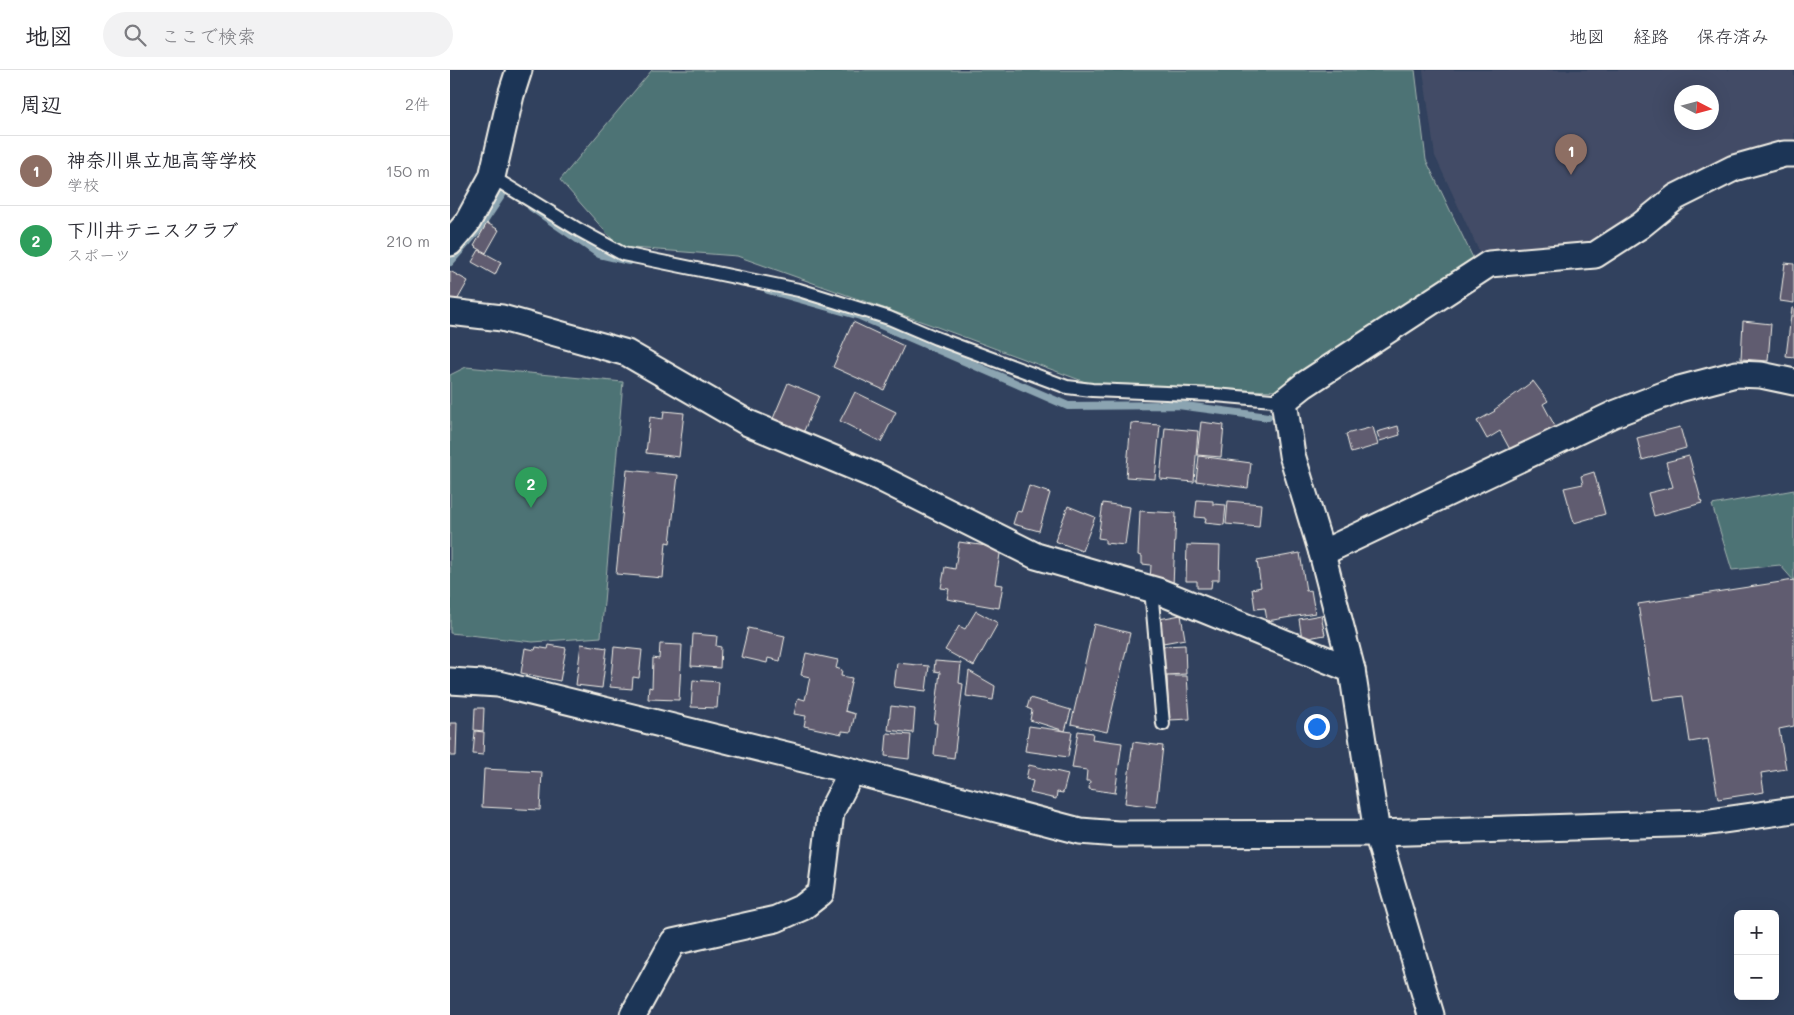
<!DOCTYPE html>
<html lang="ja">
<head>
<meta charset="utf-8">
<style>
	body { margin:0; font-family:Mali,"Klee One",sans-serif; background:#f2f2f3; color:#2b2b33 }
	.controls { position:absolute; right:15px; bottom:15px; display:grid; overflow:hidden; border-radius:8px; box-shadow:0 5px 20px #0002 }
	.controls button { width:45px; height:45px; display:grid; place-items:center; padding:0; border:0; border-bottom:1px solid #e1e1e2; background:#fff; color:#2b2b33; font:25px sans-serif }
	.compass { position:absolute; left:1224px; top:15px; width:45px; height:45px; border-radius:50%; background:#fff; box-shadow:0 5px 20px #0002; rotate:96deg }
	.you { position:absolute; left:866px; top:656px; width:18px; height:18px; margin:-12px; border:4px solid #fff; border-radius:50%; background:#1a73e8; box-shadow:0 0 0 8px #1a73e833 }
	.badge { display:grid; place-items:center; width:32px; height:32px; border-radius:50%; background:#8a764a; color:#fff; font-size:16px; font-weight:700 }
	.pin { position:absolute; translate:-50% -41px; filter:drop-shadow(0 1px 2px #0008) }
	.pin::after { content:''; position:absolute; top:26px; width:18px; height:15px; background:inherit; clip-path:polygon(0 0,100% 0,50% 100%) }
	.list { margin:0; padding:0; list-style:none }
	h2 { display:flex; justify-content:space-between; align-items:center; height:65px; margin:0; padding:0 20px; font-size:21px }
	h2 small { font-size:16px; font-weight:400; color:#7c7c81 }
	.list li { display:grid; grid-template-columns:32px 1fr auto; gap:15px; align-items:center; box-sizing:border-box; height:70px; padding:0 20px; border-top:1px solid #e1e1e2 }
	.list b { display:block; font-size:19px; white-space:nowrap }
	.list p { margin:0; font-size:16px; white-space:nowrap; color:#7c7c81 }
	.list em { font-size:16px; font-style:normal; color:#7c7c81 }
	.icon { flex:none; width:28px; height:28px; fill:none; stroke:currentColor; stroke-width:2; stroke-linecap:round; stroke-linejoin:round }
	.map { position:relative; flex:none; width:1344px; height:945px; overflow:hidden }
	header { display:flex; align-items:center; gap:30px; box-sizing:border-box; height:70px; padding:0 25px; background:#fff; border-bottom:1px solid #e1e1e2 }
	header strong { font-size:24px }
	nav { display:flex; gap:28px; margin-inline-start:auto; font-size:18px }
	.search { width:350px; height:45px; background:#f2f2f3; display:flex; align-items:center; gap:12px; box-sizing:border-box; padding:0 18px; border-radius:28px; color:#7c7c81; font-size:19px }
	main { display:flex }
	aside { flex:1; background:#fff }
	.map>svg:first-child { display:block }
	.built { fill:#434c66; fill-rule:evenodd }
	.green { fill:#4e7374; stroke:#a1b2ae }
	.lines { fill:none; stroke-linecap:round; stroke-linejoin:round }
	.stream { stroke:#8ba4b1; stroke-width:8 }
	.building { fill:#615c70; stroke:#f4f1e8 }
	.lane-casing { stroke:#f4f1e8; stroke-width:16 }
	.street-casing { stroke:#f4f1e8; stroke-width:29 }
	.lane { stroke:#1d3557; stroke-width:12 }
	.street { stroke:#1d3557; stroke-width:25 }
</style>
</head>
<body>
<header>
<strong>地図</strong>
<div class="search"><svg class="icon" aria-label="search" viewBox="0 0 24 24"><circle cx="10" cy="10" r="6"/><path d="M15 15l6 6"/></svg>ここで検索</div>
<nav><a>地図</a><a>経路</a><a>保存済み</a></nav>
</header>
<main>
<aside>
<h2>周辺<small>2件</small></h2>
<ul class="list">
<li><span class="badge" style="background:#8d6e63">1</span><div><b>神奈川県立旭高等学校</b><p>学校</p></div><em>150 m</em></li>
<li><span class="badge" style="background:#2e9e5b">2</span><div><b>下川井テニスクラブ</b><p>スポーツ</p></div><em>210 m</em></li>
</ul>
</aside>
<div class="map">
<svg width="1344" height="945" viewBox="0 0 1344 945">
	<rect width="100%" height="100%" fill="#31415e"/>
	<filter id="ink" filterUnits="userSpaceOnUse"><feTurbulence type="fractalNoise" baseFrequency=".02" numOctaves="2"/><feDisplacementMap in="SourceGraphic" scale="10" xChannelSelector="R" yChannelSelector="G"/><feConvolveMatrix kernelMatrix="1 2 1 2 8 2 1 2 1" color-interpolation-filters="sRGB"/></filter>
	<g filter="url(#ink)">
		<path class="built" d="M 973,0 L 1344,0 L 1344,72 L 1144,174 L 1030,183 L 985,86 ZM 1232,22 L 1262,22 L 1262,52 L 1232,52 Z"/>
		<g class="green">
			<path d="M 202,0 L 965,0 L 976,90 L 1024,190 L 829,321 L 646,316 L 487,257 L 287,186 L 169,177 L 110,110 Z"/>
			<path d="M 16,297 L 173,312 L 151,567 L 83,572 L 0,563 L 0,305 Z"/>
			<path d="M 1344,420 L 1344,511 L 1330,495 L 1282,500 L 1262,435 Z"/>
		</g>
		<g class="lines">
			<g class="stream">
				<path d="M 81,137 L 149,184 L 179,191"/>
				<path d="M 0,192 L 29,159 L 55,120 L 49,116"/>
				<path d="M 318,220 L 410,246 L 618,336 L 728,335 L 818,347"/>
			</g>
		</g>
		<g class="building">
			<path d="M 37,153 L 49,160 L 36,183 L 24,176 Z"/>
			<path d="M 29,180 L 51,192 L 45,205 L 22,192 Z"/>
			<path d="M 1335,193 L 1344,194 L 1344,233 L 1330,231 Z"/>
			<path d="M 0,201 L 18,211 L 5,234 L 0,231 Z"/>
			<path d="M 1342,238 L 1344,238 L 1344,287 L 1336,286 Z"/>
			<path d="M 1293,251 L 1321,254 L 1318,291 L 1291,289 Z"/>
			<path d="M 403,252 L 454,276 L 434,320 L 383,297 Z"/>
			<path d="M 1083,311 L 1098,331 L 1093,334 L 1107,360 L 1063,385 L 1050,361 L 1037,369 L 1027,351 L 1045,341 L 1044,340 Z"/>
			<path d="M 338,313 L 369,326 L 353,363 L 322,351 Z"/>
			<path d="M 405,322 L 446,342 L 431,372 L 390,351 Z"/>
			<path d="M 214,341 L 234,343 L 229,387 L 196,383 L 200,347 L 213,349 Z"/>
			<path d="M 751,352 L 774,355 L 771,387 L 747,385 Z"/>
			<path d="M 681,353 L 710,355 L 705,409 L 676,407 Z"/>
			<path d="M 948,356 L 950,365 L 930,371 L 927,362 Z"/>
			<path d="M 923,357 L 928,375 L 901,383 L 896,364 Z"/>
			<path d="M 1230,357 L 1236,378 L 1192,390 L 1187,368 Z"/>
			<path d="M 715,358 L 748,361 L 744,412 L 710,409 Z"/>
			<path d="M 749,386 L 801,393 L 798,418 L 746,411 Z"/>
			<path d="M 1239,386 L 1252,433 L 1204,446 L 1198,423 L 1223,417 L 1216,392 Z"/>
			<path d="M 177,400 L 228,405 L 220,473 L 216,472 L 213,508 L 166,504 Z"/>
			<path d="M 1144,402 L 1155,444 L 1124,453 L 1114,418 L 1133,414 L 1131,406 Z"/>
			<path d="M 579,416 L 600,423 L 589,461 L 563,454 L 567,441 L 571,442 Z"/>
			<path d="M 747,430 L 763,431 L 763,434 L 776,435 L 774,455 L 755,453 L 756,448 L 745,447 Z"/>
			<path d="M 778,431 L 811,434 L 809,457 L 776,454 Z"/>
			<path d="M 653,433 L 680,437 L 675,475 L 655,473 L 655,469 L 648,468 Z"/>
			<path d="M 618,436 L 645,447 L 632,481 L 605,471 Z"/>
			<path d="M 690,441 L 726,443 L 723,516 L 700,511 L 701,495 L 692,494 L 692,486 L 688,485 Z"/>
			<path d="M 509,472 L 551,478 L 545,514 L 553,515 L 549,538 L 497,529 L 499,519 L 491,518 L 495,497 L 505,499 Z"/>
			<path d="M 737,475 L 770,476 L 769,510 L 762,510 L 761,518 L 747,518 L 747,511 L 736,511 Z"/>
			<path d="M 850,483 L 856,521 L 861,520 L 865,543 L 817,551 L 815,538 L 805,539 L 802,519 L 811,517 L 807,491 Z"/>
			<path d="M 1344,510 L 1344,656 L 1329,659 L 1336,699 L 1311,703 L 1314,722 L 1268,729 L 1258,669 L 1240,672 L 1233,626 L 1203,630 L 1188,534 Z"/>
			<path d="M 526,541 L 548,553 L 524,596 L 495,580 L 509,556 L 515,559 Z"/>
			<path d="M 731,545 L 735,569 L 713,573 L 709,549 Z"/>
			<path d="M 871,545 L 875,565 L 852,569 L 849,549 Z"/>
			<path d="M 644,554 L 680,563 L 657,662 L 621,654 Z"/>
			<path d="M 298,558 L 335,566 L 330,591 L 318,588 L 317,593 L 291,587 Z"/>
			<path d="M 243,564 L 267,566 L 266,576 L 271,577 L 270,598 L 241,596 Z"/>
			<path d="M 131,574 L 157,578 L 152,618 L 126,615 Z"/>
			<path d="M 210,574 L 232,575 L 229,630 L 198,629 L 199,617 L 202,618 L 203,588 L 209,589 Z"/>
			<path d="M 99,575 L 116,578 L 110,611 L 71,603 L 75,578 L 85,580 L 86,577 L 98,579 Z"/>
			<path d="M 735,575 L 736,604 L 715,605 L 713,576 Z"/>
			<path d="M 164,577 L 192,580 L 189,608 L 183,607 L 182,619 L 160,617 Z"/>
			<path d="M 356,583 L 388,590 L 386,598 L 392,600 L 391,606 L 402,608 L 395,641 L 405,644 L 401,662 L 392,661 L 392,664 L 354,656 L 356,646 L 344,644 L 348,628 L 355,630 L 360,607 L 351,605 Z"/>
			<path d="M 485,591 L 511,593 L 509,613 L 513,614 L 504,688 L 484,685 L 487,653 L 484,653 L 490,602 L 484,601 Z"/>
			<path d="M 447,593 L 479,596 L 476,621 L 444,617 Z"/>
			<path d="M 519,601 L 545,616 L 543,630 L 516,626 Z"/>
			<path d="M 717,606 L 737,606 L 740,649 L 719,650 Z"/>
			<path d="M 243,610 L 269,612 L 267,638 L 241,637 Z"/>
			<path d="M 580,628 L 621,640 L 615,661 L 580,650 L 582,640 L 577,638 Z"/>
			<path d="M 441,636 L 465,639 L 463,663 L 438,660 Z"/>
			<path d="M 25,638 L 34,638 L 33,661 L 24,660 Z"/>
			<path d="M 0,653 L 7,653 L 6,686 L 0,686 Z"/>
			<path d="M 579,656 L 622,662 L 618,687 L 575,681 Z"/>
			<path d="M 25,661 L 34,662 L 33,685 L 23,684 Z"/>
			<path d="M 628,661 L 643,663 L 642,669 L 672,673 L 665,723 L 639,719 L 640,711 L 636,711 L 637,700 L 622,698 Z"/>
			<path d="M 437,663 L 461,665 L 459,689 L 435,686 Z"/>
			<path d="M 683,672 L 713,676 L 706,737 L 675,733 Z"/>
			<path d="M 579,695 L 618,704 L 613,723 L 607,722 L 606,729 L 580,723 L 583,711 L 576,709 Z"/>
			<path d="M 34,699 L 92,702 L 90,740 L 32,737 Z"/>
		</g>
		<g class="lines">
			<defs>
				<g id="lane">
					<path d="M 42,107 L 129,160 L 173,184 L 349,220 L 439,248 L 486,268 L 617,317 L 642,320 L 765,325 L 834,331"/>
					<path d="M 701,519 L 713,654"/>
				</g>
				<g id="street">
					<path d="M 0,173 L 17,153 L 42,107 L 61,25 L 69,0"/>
					<path d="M 0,242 L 52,248 L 177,283 L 298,353 L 428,407 L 586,486 L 708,521 L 902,600"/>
					<path d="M 872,483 L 1164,344 L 1229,319 L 1286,304 L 1311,305 L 1344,312"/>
					<path d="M 0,611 L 48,614 L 402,701 L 630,761 L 668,764 L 927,763 L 1253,753 L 1344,740"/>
					<path d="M 183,945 L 223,872 L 326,849 L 353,837 L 371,823 L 381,742 L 402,701"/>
					<path d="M 981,945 L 927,763 L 902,600 L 872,483 L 842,385 L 834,331 L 854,315 L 1039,194 L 1145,185 L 1190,156 L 1226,127 L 1284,98 L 1334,84 L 1344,84"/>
				</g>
			</defs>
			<use href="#lane" class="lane-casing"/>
			<use href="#street" class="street-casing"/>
			<use href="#lane" class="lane"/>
			<use href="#street" class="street"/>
		</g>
	</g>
</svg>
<div class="controls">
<button>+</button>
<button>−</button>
</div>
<svg class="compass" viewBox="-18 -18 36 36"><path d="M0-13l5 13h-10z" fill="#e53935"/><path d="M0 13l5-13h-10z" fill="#7c7c81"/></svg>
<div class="you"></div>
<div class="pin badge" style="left:1121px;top:105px;background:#8d6e63">1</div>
<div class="pin badge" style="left:81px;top:438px;background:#2e9e5b">2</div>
</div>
</main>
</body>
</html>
